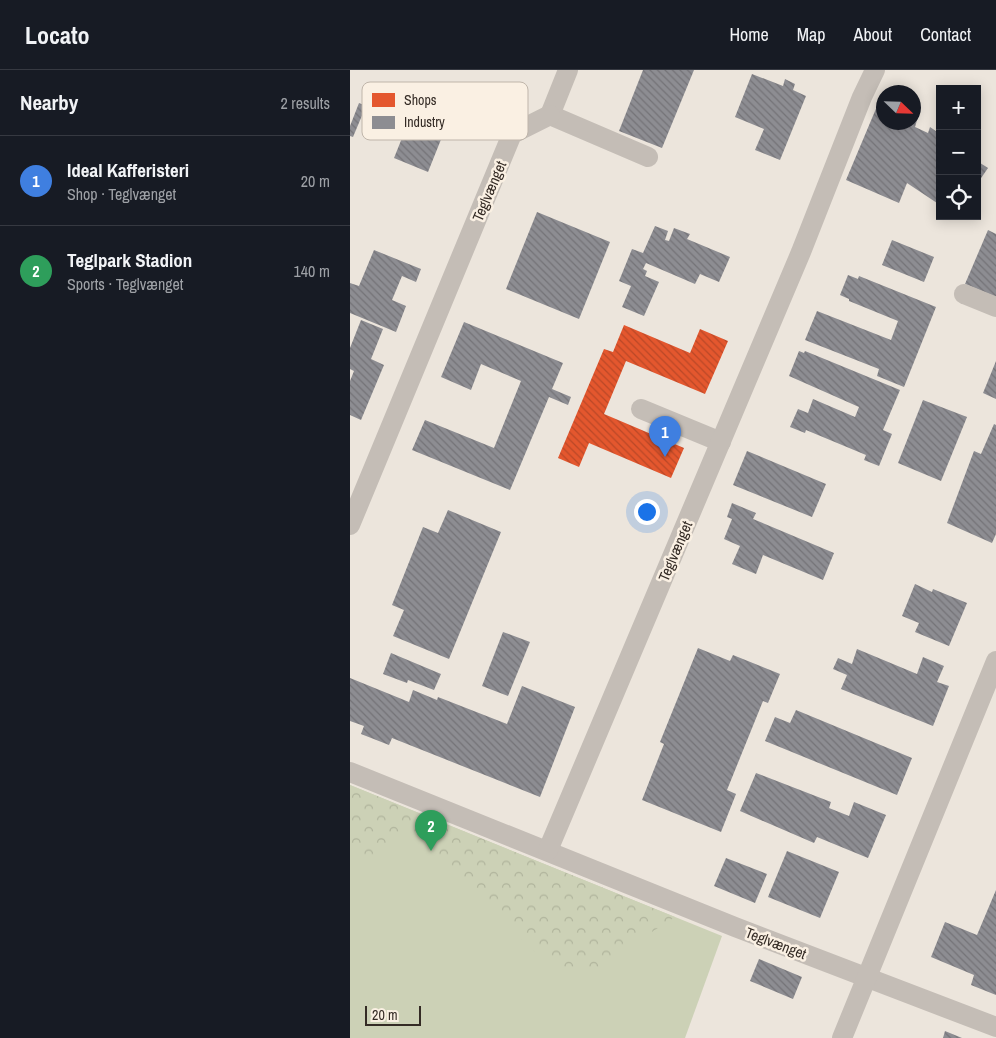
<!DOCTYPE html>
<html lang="en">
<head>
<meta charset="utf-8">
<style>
	body { margin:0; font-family:"Archivo Narrow",sans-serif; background:#20242c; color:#f1f3f6 }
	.controls { position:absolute; right:15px; top:15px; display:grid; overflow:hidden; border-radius:0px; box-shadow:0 2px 12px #0003 }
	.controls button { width:45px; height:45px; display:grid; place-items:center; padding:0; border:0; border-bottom:1px solid #363941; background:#171b24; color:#f1f3f6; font:25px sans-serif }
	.compass { position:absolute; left:526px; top:15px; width:45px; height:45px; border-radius:50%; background:#171b24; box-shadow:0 2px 12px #0003; rotate:113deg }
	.scale { position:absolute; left:15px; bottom:12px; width:56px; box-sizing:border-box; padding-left:5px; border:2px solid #342b25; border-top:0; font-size:14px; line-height:18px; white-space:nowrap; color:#342b25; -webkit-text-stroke:4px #faf0e3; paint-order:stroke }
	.you { position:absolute; left:296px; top:441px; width:18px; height:18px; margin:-12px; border:4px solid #fff; border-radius:50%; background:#1a73e8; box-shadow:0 0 0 8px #1a73e833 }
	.badge { display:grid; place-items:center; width:32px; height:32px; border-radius:50%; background:#746c65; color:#fff; font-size:16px; font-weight:700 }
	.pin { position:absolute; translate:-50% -41px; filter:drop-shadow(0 1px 2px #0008) }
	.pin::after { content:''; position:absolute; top:26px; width:18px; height:15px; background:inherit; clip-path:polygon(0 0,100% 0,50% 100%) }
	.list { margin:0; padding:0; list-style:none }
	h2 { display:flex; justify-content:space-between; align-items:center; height:65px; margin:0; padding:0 20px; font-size:21px }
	h2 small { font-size:16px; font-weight:400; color:#9ea1a6 }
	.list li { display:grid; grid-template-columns:32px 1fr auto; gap:15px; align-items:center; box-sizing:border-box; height:90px; padding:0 20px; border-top:1px solid #363941 }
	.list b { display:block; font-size:19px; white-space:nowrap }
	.list p { margin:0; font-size:16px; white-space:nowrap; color:#9ea1a6 }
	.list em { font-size:16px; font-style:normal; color:#9ea1a6 }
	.icon { flex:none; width:28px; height:28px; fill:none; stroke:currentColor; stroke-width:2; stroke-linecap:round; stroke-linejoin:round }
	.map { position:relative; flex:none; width:646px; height:968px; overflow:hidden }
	header { display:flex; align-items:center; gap:30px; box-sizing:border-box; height:70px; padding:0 25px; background:#171b24; border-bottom:1px solid #363941 }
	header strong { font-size:24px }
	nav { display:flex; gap:28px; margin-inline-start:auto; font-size:18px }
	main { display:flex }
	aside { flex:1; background:#171b24 }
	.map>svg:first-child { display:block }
	.grass { fill:#ccd1b6 }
	.forest { fill:url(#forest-crowns) }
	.shops { fill:url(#shops-back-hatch) }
	.industry { fill:url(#industry-back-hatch) }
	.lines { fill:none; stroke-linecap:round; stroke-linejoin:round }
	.minor { stroke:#c4bdb6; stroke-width:20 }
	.labels { text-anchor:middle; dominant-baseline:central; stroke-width:5; stroke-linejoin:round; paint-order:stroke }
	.street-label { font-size:15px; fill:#342b25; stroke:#faf0e3 }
	.key { fill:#faf0e3; stroke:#bfb5aa; stroke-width:1 }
	.key-label { font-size:14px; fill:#342b25 }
</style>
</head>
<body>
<header>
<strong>Locato</strong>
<nav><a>Home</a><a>Map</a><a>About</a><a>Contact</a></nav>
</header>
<main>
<aside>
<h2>Nearby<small>2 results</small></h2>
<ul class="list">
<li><span class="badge" style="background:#3f7fe0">1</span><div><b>Ideal Kafferisteri</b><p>Shop · Teglvænget</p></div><em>20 m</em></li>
<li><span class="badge" style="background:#2e9e5b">2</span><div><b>Teglpark Stadion</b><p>Sports · Teglvænget</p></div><em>140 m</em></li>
</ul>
</aside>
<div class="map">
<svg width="646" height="968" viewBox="0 0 646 968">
	<defs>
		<pattern id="forest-crowns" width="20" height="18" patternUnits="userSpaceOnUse" patternTransform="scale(1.25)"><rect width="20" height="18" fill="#ccd1b6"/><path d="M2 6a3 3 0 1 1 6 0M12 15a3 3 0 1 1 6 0" fill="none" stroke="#b0b49c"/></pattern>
		<pattern id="shops-back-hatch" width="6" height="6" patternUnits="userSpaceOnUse" patternTransform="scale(1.25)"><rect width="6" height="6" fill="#e4572e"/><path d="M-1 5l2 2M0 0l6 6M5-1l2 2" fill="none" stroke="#ba4827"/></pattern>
		<pattern id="industry-back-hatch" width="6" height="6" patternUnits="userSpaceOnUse" patternTransform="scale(1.25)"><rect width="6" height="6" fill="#8d8d92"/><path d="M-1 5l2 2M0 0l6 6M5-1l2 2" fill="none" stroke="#747377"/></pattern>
	</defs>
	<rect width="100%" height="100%" fill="#ece5dc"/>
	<path class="grass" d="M 0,715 L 372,866 L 335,968 L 0,968 Z"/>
	<path class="forest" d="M 0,715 L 325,847 L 237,904 L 194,890 L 60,766 L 47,764 L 18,790 L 11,790 L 0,780 Z"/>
	<path class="shops" d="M 274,255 L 340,283 L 350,259 L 378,271 L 355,324 L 276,291 L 254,344 L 334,378 L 321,408 L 239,373 L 229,397 L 208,388 L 254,279 L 263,282 Z"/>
	<g class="industry">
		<path d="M 293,0 L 344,0 L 312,78 L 269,61 Z"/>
		<path d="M 402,4 L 433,16 L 435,9 L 445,14 L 443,20 L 456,26 L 430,90 L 405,80 L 414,59 L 385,47 Z"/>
		<path d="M 533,22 L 534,52 L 564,52 L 564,45 L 568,47 L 565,57 L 578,63 L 580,57 L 590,64 L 590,135 L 557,113 L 549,133 L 496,110 Z"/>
		<path d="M 92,27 L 110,34 L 102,54 L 98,52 L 78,102 L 44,88 L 64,38 L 72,41 L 75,34 L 87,38 Z"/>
		<path d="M 9,33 L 16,36 L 3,67 L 0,66 L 0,56 Z"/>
		<path d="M 627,91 L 638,98 L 627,114 Z"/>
		<path d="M 187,142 L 260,172 L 229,249 L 156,219 Z"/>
		<path d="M 305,156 L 318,161 L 315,170 L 319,171 L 324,158 L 340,164 L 337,169 L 380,187 L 369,212 L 350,204 L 345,214 L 296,193 L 293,199 L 297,201 L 295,206 L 309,212 L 294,246 L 272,237 L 281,216 L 269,211 L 282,179 L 293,183 Z"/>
		<path d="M 638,160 L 646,164 L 646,227 L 615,214 Z"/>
		<path d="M 542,170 L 584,187 L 574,212 L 532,195 Z"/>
		<path d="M 24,180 L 71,199 L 66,212 L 52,206 L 42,230 L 56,236 L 46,262 L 0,243 L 0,213 L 9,216 Z"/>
		<path d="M 498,205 L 508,209 L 509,206 L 586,237 L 554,317 L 527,306 L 529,299 L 455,270 L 467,241 L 541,270 L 548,251 L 499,231 L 499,229 L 490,225 Z"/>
		<path d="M 11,250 L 33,259 L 21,289 L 34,295 L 11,350 L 0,345 L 0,311 L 4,301 L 0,299 L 0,278 Z"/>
		<path d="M 114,252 L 213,293 L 202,319 L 221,327 L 218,335 L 199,327 L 160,420 L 62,380 L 75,350 L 144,378 L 171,311 L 131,294 L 121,320 L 91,307 Z"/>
		<path d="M 449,281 L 454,283 L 455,281 L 550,320 L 533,360 L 542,364 L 529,396 L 514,390 L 516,385 L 456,360 L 455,363 L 440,357 L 448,339 L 458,343 L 463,329 L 505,347 L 509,337 L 439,306 Z"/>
		<path d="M 646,291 L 646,329 L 633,323 Z"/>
		<path d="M 573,330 L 617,347 L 591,411 L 548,393 Z"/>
		<path d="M 644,354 L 646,355 L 646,464 L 642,473 L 597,453 L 624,381 L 631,384 Z"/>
		<path d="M 397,381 L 476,414 L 462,447 L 383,415 Z"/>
		<path d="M 382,433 L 406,443 L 403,449 L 484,483 L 473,510 L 413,485 L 406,504 L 382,494 L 390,476 L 374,469 L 382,449 L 377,447 Z"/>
		<path d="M 98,440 L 151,462 L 99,589 L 43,566 L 54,540 L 42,535 L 73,457 L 88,463 Z"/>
		<path d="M 565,514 L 582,522 L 583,519 L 617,533 L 599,576 L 565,562 L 569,553 L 552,546 Z"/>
		<path d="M 153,562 L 180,572 L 158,626 L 132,616 Z"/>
		<path d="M 348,578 L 380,591 L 383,585 L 430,604 L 418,633 L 413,631 L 377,720 L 386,724 L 371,762 L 292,730 L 314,674 L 310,672 Z"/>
		<path d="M 507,579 L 567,604 L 573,587 L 594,596 L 587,612 L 599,616 L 583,656 L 491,619 L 497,605 L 483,599 L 488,588 L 502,594 Z"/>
		<path d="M 41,583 L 91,604 L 84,620 L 58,610 L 57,613 L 33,604 Z"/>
		<path d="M 0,608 L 59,632 L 63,620 L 87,630 L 88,627 L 157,654 L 172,616 L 225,637 L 190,727 L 42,668 L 39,675 L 11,664 L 14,656 L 0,651 Z"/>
		<path d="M 446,640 L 562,688 L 547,725 L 415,671 L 425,647 L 440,653 Z"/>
		<path d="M 406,703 L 481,732 L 479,738 L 499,746 L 504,732 L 536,745 L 518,788 L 467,767 L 464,773 L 390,741 Z"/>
		<path d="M 437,781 L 489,802 L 470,848 L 418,827 Z"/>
		<path d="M 376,788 L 417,804 L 405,833 L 364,816 Z"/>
		<path d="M 646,820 L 646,925 L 621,915 L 624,905 L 581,887 L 595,852 L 627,865 Z"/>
		<path d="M 409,889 L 452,907 L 443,929 L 400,911 Z"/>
		<path d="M 595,961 L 612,968 L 593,968 Z"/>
	</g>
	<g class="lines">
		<g class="minor">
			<path d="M 218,0 L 200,45 L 298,87"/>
			<path d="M 614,224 L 646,237"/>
			<path d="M 291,339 L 371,372"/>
			<path d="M 0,455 L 162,64 L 200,45"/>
			<path d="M 0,702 L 385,857 L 646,957"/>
			<path d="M 198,780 L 451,182 L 512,27 L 525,0"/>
			<path d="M 492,968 L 646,591"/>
		</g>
	</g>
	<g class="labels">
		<g class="street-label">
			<text transform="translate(139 121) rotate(-67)">Teglvænget</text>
			<text transform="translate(325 481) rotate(-67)">Teglvænget</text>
			<text transform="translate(426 873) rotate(21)">Teglvænget</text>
		</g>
	</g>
	<rect x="12" y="12" width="166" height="58" rx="8" class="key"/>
	<rect x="22" y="23" width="23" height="14" fill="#e4572e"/>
	<rect x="22" y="46" width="23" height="13" fill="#8d8d92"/>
	<g class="key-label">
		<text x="54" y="35">Shops</text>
		<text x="54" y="57">Industry</text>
	</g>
</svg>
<div class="controls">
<button>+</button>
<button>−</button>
<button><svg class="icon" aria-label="locate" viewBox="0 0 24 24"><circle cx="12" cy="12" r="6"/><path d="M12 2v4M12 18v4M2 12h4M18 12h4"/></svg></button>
</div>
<svg class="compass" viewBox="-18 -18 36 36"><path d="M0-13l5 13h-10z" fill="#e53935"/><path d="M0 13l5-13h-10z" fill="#9ea1a6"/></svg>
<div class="scale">20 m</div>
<div class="you"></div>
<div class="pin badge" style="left:315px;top:387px;background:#3f7fe0">1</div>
<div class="pin badge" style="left:81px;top:781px;background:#2e9e5b">2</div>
</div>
</main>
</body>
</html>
